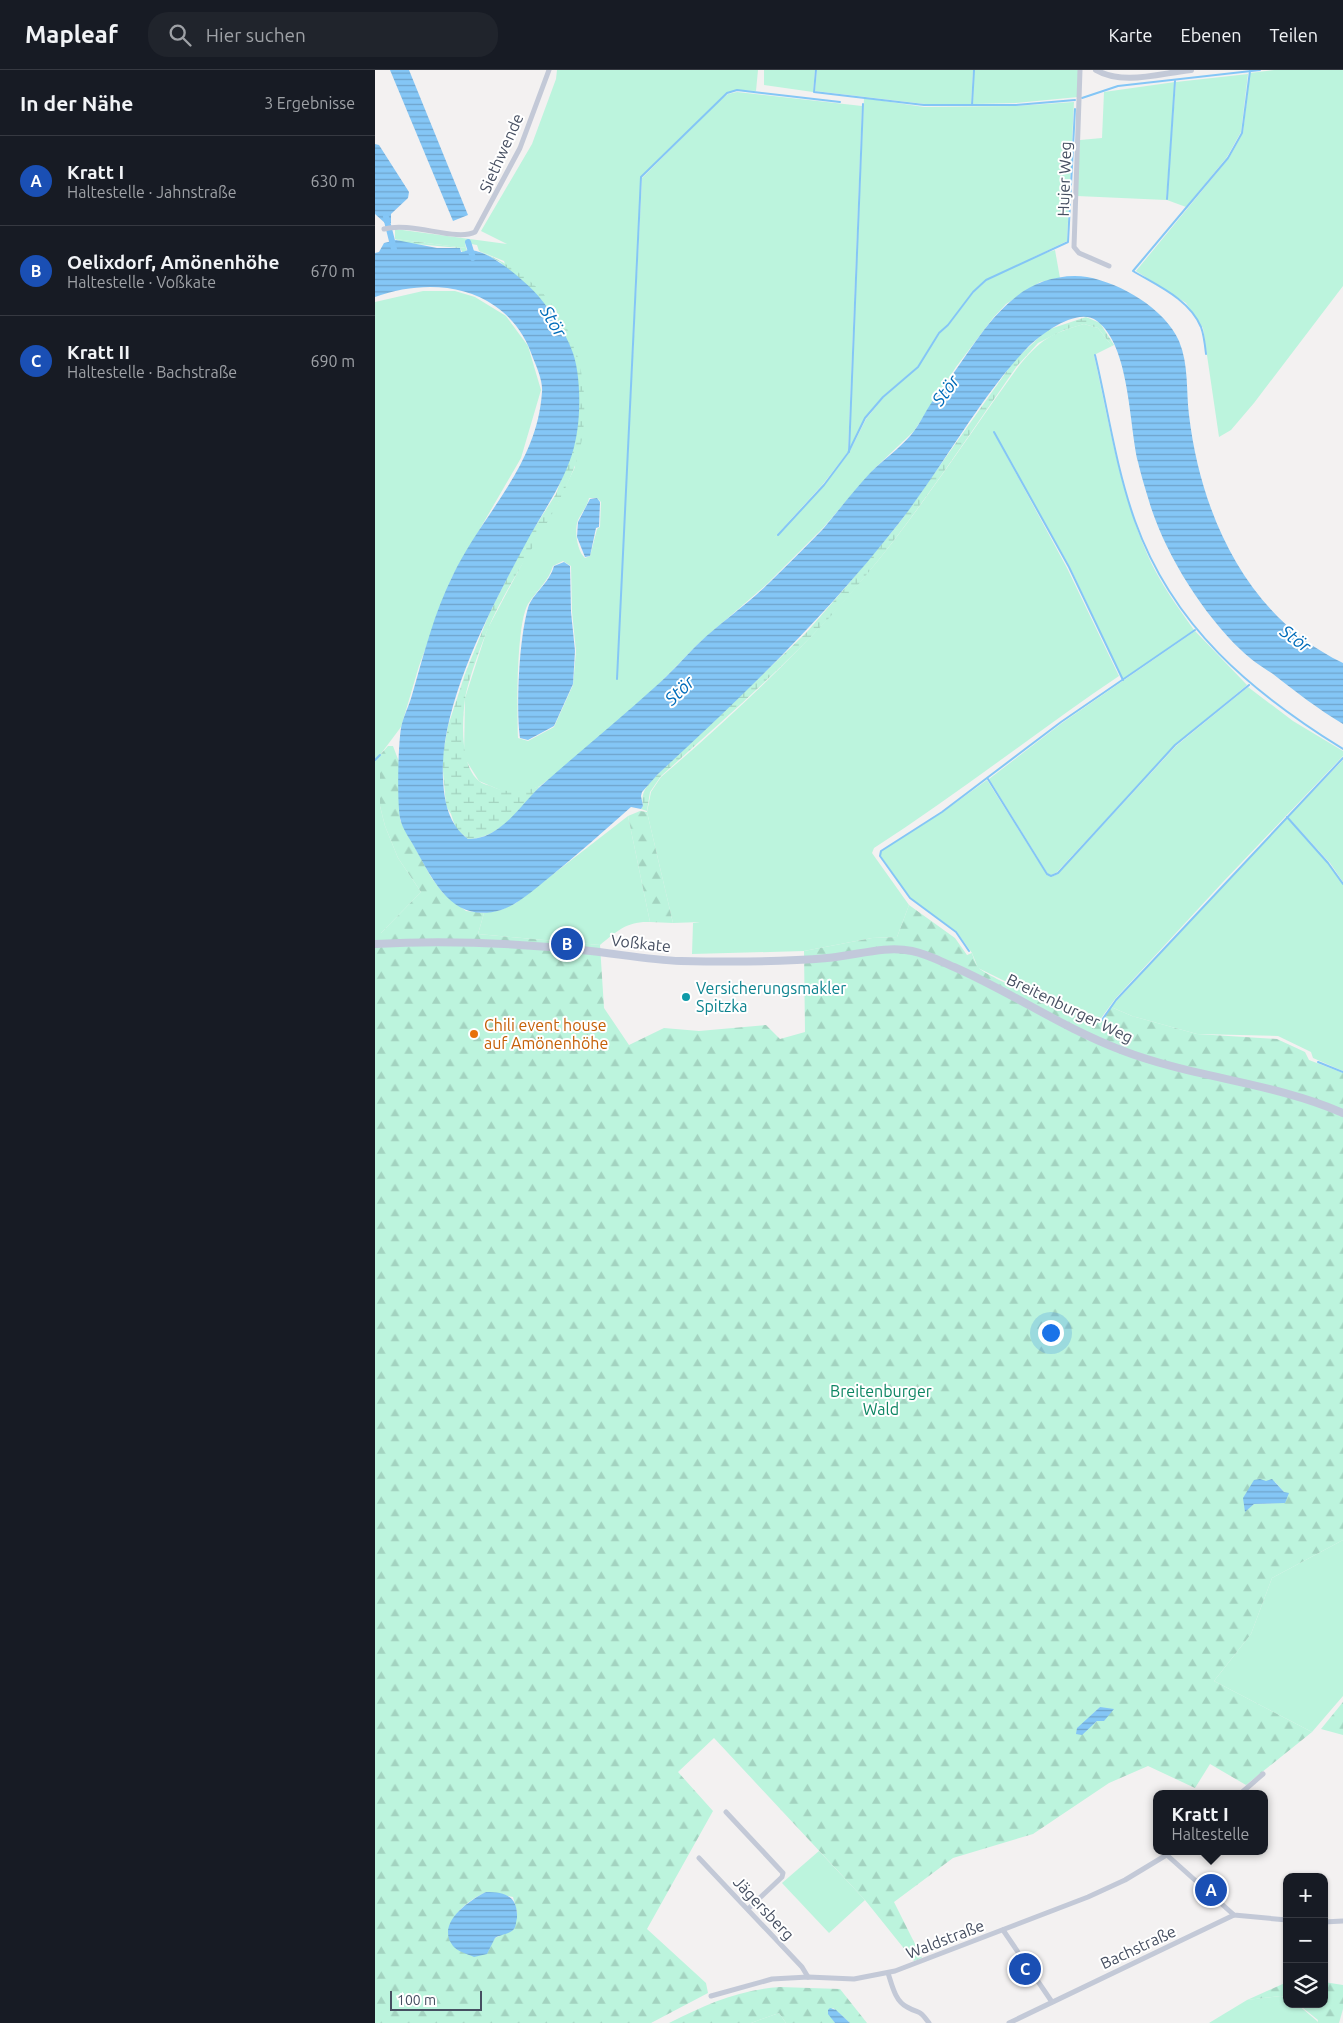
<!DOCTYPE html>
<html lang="de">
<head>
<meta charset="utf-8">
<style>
	body { margin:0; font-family:Ubuntu,sans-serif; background:#20242c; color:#f1f3f6 }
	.controls { position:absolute; right:15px; bottom:15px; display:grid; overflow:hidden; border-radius:10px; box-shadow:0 1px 4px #0004 }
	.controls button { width:45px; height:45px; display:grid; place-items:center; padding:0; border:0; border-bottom:1px solid #363941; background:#171b24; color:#f1f3f6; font:25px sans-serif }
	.scale { position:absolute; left:15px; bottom:12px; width:92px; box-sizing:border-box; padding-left:5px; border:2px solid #464f61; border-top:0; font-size:14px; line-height:18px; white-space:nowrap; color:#464f61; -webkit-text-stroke:4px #fff; paint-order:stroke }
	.you { position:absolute; left:675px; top:1262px; width:18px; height:18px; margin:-12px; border:4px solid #fff; border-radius:50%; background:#1a73e8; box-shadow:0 0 0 8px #1a73e833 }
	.badge { display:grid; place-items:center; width:32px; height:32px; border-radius:50%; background:#87a1f7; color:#fff; font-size:16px; font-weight:700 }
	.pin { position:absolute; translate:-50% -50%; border:2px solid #fff; box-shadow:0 1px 5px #0006 }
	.popup { position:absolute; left:778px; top:1720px; width:115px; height:65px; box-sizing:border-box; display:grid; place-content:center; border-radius:10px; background:#171b24; filter:drop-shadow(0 1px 4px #0005); font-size:16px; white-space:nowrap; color:#9ea1a6 }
	.popup b { font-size:19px; color:#f1f3f6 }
	.popup::after { content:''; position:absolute; left:50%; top:100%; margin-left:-10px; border:10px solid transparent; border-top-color:#171b24 }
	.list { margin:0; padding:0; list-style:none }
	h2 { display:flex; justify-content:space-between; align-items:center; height:65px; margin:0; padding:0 20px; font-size:21px }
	h2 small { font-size:16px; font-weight:400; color:#9ea1a6 }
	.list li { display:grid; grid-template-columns:32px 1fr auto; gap:15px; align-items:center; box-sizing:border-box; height:90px; padding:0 20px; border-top:1px solid #363941 }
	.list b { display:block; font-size:19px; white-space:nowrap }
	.list p { margin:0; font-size:16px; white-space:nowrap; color:#9ea1a6 }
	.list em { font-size:16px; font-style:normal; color:#9ea1a6 }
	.icon { flex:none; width:28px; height:28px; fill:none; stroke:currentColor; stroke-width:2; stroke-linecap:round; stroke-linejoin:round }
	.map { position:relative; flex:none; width:968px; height:1953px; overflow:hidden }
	header { display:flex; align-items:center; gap:30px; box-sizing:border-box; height:70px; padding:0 25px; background:#171b24; border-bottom:1px solid #363941 }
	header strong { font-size:24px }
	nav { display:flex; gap:28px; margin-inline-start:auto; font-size:18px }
	.search { width:350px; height:45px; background:#20242c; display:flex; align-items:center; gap:12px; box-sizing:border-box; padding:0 18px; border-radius:20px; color:#9ea1a6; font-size:19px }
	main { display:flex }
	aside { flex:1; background:#171b24 }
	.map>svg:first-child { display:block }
	.green { fill:#bcf4dd; fill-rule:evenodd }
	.forest { fill:url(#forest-firs); fill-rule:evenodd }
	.wetland { fill:url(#wetland-marsh) }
	.water { fill:url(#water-rules) }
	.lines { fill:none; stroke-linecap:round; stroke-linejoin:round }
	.stream { stroke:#84c6f6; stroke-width:2 }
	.canal { stroke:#84c6f6; stroke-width:6 }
	.minor { stroke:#c3c9d7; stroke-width:5 }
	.tertiary { stroke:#c3c9d7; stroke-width:6 }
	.secondary { stroke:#c2c9db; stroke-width:8 }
	.culture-dot { fill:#0f9aa8; stroke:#fff; stroke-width:2 }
	.food-dot { fill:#e8710a; stroke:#fff; stroke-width:2 }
	.labels { text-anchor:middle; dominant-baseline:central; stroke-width:4; stroke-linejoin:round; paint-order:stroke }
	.street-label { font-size:16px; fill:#464f61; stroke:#fff }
	.culture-label { font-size:16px; fill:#0d838f; stroke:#fff; text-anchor:start }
	.food-label { font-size:16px; fill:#c56008; stroke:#fff; text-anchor:start }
	.park-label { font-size:16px; fill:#0d8663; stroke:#fff }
	.water-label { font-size:18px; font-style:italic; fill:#006cba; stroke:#fff }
</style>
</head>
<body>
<header>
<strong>Mapleaf</strong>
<div class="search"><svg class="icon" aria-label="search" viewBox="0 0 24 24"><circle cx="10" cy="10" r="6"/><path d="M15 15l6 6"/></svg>Hier suchen</div>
<nav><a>Karte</a><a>Ebenen</a><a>Teilen</a></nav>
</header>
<main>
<aside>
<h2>In der Nähe<small>3 Ergebnisse</small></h2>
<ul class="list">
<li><span class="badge" style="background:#1a4fb4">A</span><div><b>Kratt I</b><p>Haltestelle · Jahnstraße</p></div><em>630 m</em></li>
<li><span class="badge" style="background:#1a4fb4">B</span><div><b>Oelixdorf, Amönenhöhe</b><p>Haltestelle · Voßkate</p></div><em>670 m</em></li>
<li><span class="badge" style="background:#1a4fb4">C</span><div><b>Kratt II</b><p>Haltestelle · Bachstraße</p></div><em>690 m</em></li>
</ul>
</aside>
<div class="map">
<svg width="968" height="1953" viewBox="0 0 968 1953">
	<defs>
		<pattern id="forest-firs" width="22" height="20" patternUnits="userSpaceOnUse" patternTransform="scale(1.25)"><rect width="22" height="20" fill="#bcf4dd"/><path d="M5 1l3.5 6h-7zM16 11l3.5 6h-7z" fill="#a3d3c0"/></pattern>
		<pattern id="wetland-marsh" width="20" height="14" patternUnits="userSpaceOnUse" patternTransform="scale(1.25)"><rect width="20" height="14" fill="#bcf4dd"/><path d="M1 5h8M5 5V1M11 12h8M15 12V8" fill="none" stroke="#a3d3c0"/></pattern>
		<pattern id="water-rules" width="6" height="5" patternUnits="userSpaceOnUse" patternTransform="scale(1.25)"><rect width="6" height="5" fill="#84c6f6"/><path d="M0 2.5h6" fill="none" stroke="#6ea3cb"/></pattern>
	</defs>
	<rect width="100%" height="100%" fill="#f3f1f1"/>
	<g class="green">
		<path d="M 182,0 L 383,0 L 381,21 L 362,20 L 352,23 L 266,107 L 242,605 L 267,108 L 343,32 L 353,24 L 362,22 L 487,36 L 473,382 L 448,414 L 398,469 L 449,415 L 474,383 L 491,349 L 509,327 L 543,297 L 564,264 L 573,256 L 598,223 L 611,211 L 653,189 L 680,180 L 685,208 L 665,212 L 631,234 L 618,248 L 581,297 L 539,361 L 499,399 L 448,458 L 391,515 L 324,573 L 278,620 L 187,699 L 165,716 L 152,721 L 132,723 L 104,711 L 89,687 L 90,628 L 112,560 L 156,477 L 183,432 L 200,397 L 129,191 L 104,181 L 102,175 L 90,173 L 91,178 L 20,169 L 20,159 L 132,174 L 106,161 L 157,74 L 181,9 ZM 214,428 L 222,428 L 226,432 L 225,457 L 222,459 L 215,486 L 210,488 C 202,481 199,460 203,450 C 207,442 212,437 214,428 ZM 188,491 L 196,496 L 197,542 L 201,581 L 198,615 L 179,657 L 153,671 L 143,668 C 142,642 141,555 153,534 C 162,520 173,512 178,496 Z"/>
		<path d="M 389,0 L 440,0 L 438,22 L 389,15 Z"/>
		<path d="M 442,0 L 598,0 L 596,34 L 550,34 L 440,21 Z"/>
		<path d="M 599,0 L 704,0 L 703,27 L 641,33 L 598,34 Z"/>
		<path d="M 899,0 L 968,0 L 968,216 L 879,333 L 856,360 L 844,367 L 828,258 L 811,233 L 761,201 L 854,88 L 868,63 L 875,3 Z"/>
		<path d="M 873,4 L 866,62 L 852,87 L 811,137 L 792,130 L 801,12 Z"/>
		<path d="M 800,12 L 791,130 L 702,126 L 705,70 L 727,68 L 729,22 Z"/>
		<path d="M 489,28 L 549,37 L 641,36 L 699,32 L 692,171 L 611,210 L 598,221 L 573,255 L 563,263 L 543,296 L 508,326 L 490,348 L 474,381 Z"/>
		<path d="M 48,221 L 80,221 L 100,227 L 131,246 L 153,276 L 166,320 L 146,388 L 77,507 L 44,596 L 26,657 L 5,685 L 5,736 L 10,756 L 23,788 L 46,822 L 6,863 L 0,863 L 0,232 Z"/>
		<path d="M 709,254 L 723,258 L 737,276 L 719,285 C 734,353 745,422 773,486 C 785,513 802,536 819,560 L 748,609 L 695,497 L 618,361 L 692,498 L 744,606 C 661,662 583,724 499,778 L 497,783 L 534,835 L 522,867 L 497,868 L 429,881 L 317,884 L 318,853 L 325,852 L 298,853 L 272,742 L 276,722 L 286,707 C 369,636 450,559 517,473 C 561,416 601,355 643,297 C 666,269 675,264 709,254 Z"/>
		<path d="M 820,561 L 872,615 L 800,675 L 682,802 L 676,805 L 673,804 L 614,709 L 687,653 Z"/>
		<path d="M 873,617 L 918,651 L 968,681 L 968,686 L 848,812 L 740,929 L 724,951 L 656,924 L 603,898 L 597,883 L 581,861 L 535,828 L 506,786 L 506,781 L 568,742 L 612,710 L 672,805 L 676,807 L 683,804 L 801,676 Z"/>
		<path d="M 968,690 L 968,812 L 955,793 L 913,747 Z"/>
		<path d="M 253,746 L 275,852 C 252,851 242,861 225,875 L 103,864 L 109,843 L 126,840 L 141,833 Z"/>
		<path d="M 912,747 L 953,793 L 968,814 L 968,1001 L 938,988 L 936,982 L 903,966 L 822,964 L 757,946 L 736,937 Z"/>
		<path d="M 968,1470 L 968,1626 L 937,1662 L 839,1611 L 876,1564 L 897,1508 Z"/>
		<path d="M 444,1781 L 490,1830 L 454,1863 L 407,1813 Z"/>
		<path d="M 906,1926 L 912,1929 L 912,1934 L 922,1934 L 942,1951 L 942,1953 L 834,1953 L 872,1930 Z"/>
		<path d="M 404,1943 L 411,1953 L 376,1953 Z"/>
	</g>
	<g class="forest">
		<path d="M 13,676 L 18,676 L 24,692 L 25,750 L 56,807 L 68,823 L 91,841 L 109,843 L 103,864 L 225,875 L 229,938 L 254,975 L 289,958 L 324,961 L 391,955 L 405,969 L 430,962 L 429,881 L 497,868 L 522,867 L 534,835 L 580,868 L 592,885 L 597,883 C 598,887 600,893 603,897 C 610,907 714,951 727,950 L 736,937 L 757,946 L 822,964 L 902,969 L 930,982 L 934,990 L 968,1003 L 968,1470 L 897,1508 L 876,1564 L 839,1611 L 937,1662 L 871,1715 L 835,1694 L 820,1718 L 773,1696 L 734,1713 L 658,1764 L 578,1788 L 519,1832 L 547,1888 L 539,1891 L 490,1830 L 339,1668 L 303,1702 L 338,1741 L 272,1859 L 331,1913 L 333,1923 L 276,1953 L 0,1953 L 0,863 L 6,863 L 46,822 L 23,788 L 10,756 L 5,736 L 5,685 ZM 900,1412 L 909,1422 L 904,1433 L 879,1434 L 870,1441 ZM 725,1637 L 722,1651 L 707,1664 L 703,1658 ZM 111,1822 L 138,1827 L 142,1842 L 139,1859 L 120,1868 L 116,1873 L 74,1858 C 82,1839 93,1831 111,1822 Z"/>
		<path d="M 265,741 L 272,742 L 298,853 L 275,852 L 253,746 Z"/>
		<path d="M 968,1632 L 968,1665 L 946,1659 Z"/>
		<path d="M 912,1912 L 912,1928 L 906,1926 L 872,1930 Z"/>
		<path d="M 949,1912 L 968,1915 L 968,1939 L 964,1953 L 942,1953 L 943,1950 L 923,1934 L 949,1934 Z"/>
		<path d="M 405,1917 L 465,1919 L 492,1953 L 475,1953 L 458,1938 L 453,1942 L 460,1953 L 411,1953 L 404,1943 L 376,1953 L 294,1953 C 332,1934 363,1920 405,1917 Z"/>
	</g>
	<g class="wetland">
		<path d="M 20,169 L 91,178 L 92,180 L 88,183 L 85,178 L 29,173 Z"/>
		<path d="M 104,181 C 168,207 204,255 209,324 C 210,350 209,372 199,398 C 177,455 136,504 112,561 C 105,578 93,611 90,629 C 87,652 85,696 104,711 C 107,714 114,715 118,717 C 135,724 148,722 165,716 C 146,738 124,769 93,769 L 81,759 L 76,744 L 71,736 L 67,689 L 73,656 L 90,604 L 115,542 L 151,471 L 181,424 L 201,369 L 203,349 L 202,305 L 197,280 L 184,253 L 125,192 Z"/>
		<path d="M 711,247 L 725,253 L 739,275 L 737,276 L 723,258 L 709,254 L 689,260 L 663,273 L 642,296 C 582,382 525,471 454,548 C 401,604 343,655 286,706 L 275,722 L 272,741 L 266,739 L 268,736 C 265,721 273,715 283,704 L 431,563 L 470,518 L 525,452 L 639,291 L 672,260 Z"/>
	</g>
	<g class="water">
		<path d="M 15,0 L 34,0 L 93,145 L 78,151 Z"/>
		<path d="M 0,74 L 4,75 L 34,122 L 33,128 L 16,144 L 16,153 L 11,154 L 0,144 Z"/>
		<path d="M 21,170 L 62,178 L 85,178 L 86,182 C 88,182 90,181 93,180 C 114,178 158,217 169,233 C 180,247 189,261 196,278 C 206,300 206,344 201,368 C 194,407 169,439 151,473 C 116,538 64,635 68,709 C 69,732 74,755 93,769 C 106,769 114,765 124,758 C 141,746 152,728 167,715 C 204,682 244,650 280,617 C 295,604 309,588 323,574 C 346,552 373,534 395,512 C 413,494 431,477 448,459 C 464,440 479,420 496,402 C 509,389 524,379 536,365 C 546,353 552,337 562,325 C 589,293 607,253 642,226 C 660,211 689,203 712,207 C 746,213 790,239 804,271 C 814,295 811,321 814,345 C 826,446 873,548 968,593 L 968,654 C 943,639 921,622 898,604 C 887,597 875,589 866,580 C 827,543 789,482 774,431 C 770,418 766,405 763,392 C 754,354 755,276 722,251 C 703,236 666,264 653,277 C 604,328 568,397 524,453 C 452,545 369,625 283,704 L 267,722 L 266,726 L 268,736 L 266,739 L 256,737 C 229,761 203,784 176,806 C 161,818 144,834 126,840 C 79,854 60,814 41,780 C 36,770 27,759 25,748 C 22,730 23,677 26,658 C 28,647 34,636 37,625 C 49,584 59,543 78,505 C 107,444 162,397 167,322 C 168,311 162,298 158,288 C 151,267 139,249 120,236 C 85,212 40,213 0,227 L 0,183 L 4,182 L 9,173 Z"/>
		<path d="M 222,428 L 225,432 L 224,457 L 221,458 L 215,486 L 210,487 L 202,467 L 203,452 L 215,429 Z"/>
		<path d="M 189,492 L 195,496 L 196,542 L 200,581 L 198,614 L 179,656 L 153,670 L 145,668 C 141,636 144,569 153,538 C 157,524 174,514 179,496 Z"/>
		<path d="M 885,1409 L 891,1411 L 897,1409 L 909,1422 L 914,1423 L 910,1433 L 879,1434 L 870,1442 L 868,1428 L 879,1410 Z"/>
		<path d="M 725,1637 L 739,1639 L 729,1651 L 722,1651 L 707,1665 L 701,1664 L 702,1658 Z"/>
		<path d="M 111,1822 C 130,1822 143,1826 142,1848 C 141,1851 141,1857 139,1859 C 135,1864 125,1865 120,1868 L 112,1884 L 99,1887 C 92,1884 82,1881 78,1876 C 60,1853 95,1830 111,1822 Z"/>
		<path d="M 455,1938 L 461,1940 L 475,1953 L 460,1953 L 453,1944 L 453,1940 Z"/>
	</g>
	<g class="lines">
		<g class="stream">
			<path d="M 441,0 L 439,22 L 549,35 L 641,35 L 700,30"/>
			<path d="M 707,28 L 743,16 L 885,0"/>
			<path d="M 597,35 L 599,0"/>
			<path d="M 792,129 L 800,11"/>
			<path d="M 831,284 C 830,275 829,265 826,257 C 814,229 783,216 758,201 L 853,88 L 867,63 L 875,1"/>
			<path d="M 720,285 C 733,340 741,398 760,451 C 798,557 876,622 968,679"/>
			<path d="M 619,362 L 694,497 L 748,610"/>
			<path d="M 474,382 L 488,34"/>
			<path d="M 403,465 L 449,415 L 473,383 L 490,348 L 508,327 L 543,297 L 564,263 L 573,255 L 598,222 L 611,210 L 693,172 L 700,39"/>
			<path d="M 242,609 L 266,107 L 352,23 L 362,20 L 465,32"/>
			<path d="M 0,690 L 5,685"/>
			<path d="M 613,709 L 672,804 L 676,806 L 683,803 L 800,675 L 874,615"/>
			<path d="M 912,747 L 953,793 L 968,814"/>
			<path d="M 594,881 L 581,862 L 535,828 L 505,786 L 506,781 L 567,742 L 686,652 L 820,560"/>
			<path d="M 727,950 L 741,930 L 968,688"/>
			<path d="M 943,992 L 968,1002"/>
		</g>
		<g class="canal">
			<path d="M 11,147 L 19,179"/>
			<path d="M 93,172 L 98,188"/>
		</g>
		<g class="minor">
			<path d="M 705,0 L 699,177 L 704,183 L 734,196"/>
			<path d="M 9,159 C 36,151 81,172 100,162 L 145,78 L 174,0"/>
			<path d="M 865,1724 L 888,1704"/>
			<path d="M 351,1742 L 408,1803 L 407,1807 L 373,1839"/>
			<path d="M 793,1786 L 859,1845 L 912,1850"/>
			<path d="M 324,1788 L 427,1897 L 433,1907"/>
			<path d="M 949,1852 L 968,1851"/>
			<path d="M 628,1860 L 677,1932"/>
			<path d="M 513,1903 C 517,1915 520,1931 532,1937 C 546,1945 543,1938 554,1953"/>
			<path d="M 336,1926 L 397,1909 L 433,1907 L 479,1909 L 520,1901 L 713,1827 L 750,1810 L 798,1781"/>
			<path d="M 634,1953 L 859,1845"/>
		</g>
		<path class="tertiary" d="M 721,0 C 748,16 786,3 816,0"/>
		<path class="secondary" d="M 0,874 C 68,870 138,873 206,880 C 239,883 273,890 306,891 C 352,892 407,892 452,888 C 480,886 509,875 537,881 C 552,884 565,891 579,897 C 636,922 688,958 746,980 C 818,1008 897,1012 968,1043"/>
	</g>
	<circle class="culture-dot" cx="311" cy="927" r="5"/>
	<circle class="food-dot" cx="99" cy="964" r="5"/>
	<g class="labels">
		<g class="street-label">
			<text transform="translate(126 83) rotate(-66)">Siethwende</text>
			<text transform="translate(689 109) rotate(-88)">Hujer Weg</text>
			<text transform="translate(266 873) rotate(6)">Voßkate</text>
			<text transform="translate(695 938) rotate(26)">Breitenburger Weg</text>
			<text transform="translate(389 1838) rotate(47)">Jägersberg</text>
			<text transform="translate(570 1869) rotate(-21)">Waldstraße</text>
			<text transform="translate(763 1877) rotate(-25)">Bachstraße</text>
		</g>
		<g class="culture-label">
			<text x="321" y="918">Versicherungsmakler<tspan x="321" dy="18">Spitzka</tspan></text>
		</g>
		<g class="food-label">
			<text x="109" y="955">Chili event house<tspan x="109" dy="18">auf Amönenhöhe</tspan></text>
		</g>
		<g class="park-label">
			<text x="506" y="1321">Breitenburger<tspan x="506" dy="18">Wald</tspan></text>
		</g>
		<g class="water-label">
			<text transform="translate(179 251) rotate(59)">Stör</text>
			<text transform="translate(570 320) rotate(-54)">Stör</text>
			<text transform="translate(921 568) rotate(36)">Stör</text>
			<text transform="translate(304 620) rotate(-44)">Stör</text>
		</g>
	</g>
</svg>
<div class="controls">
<button>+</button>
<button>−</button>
<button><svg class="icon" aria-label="layers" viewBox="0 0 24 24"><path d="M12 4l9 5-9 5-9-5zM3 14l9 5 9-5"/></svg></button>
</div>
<div class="scale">100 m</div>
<div class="you"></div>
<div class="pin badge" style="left:836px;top:1820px;background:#1a4fb4">A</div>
<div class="popup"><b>Kratt I</b>Haltestelle</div>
<div class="pin badge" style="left:192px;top:874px;background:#1a4fb4">B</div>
<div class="pin badge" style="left:650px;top:1899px;background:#1a4fb4">C</div>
</div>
</main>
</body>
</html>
